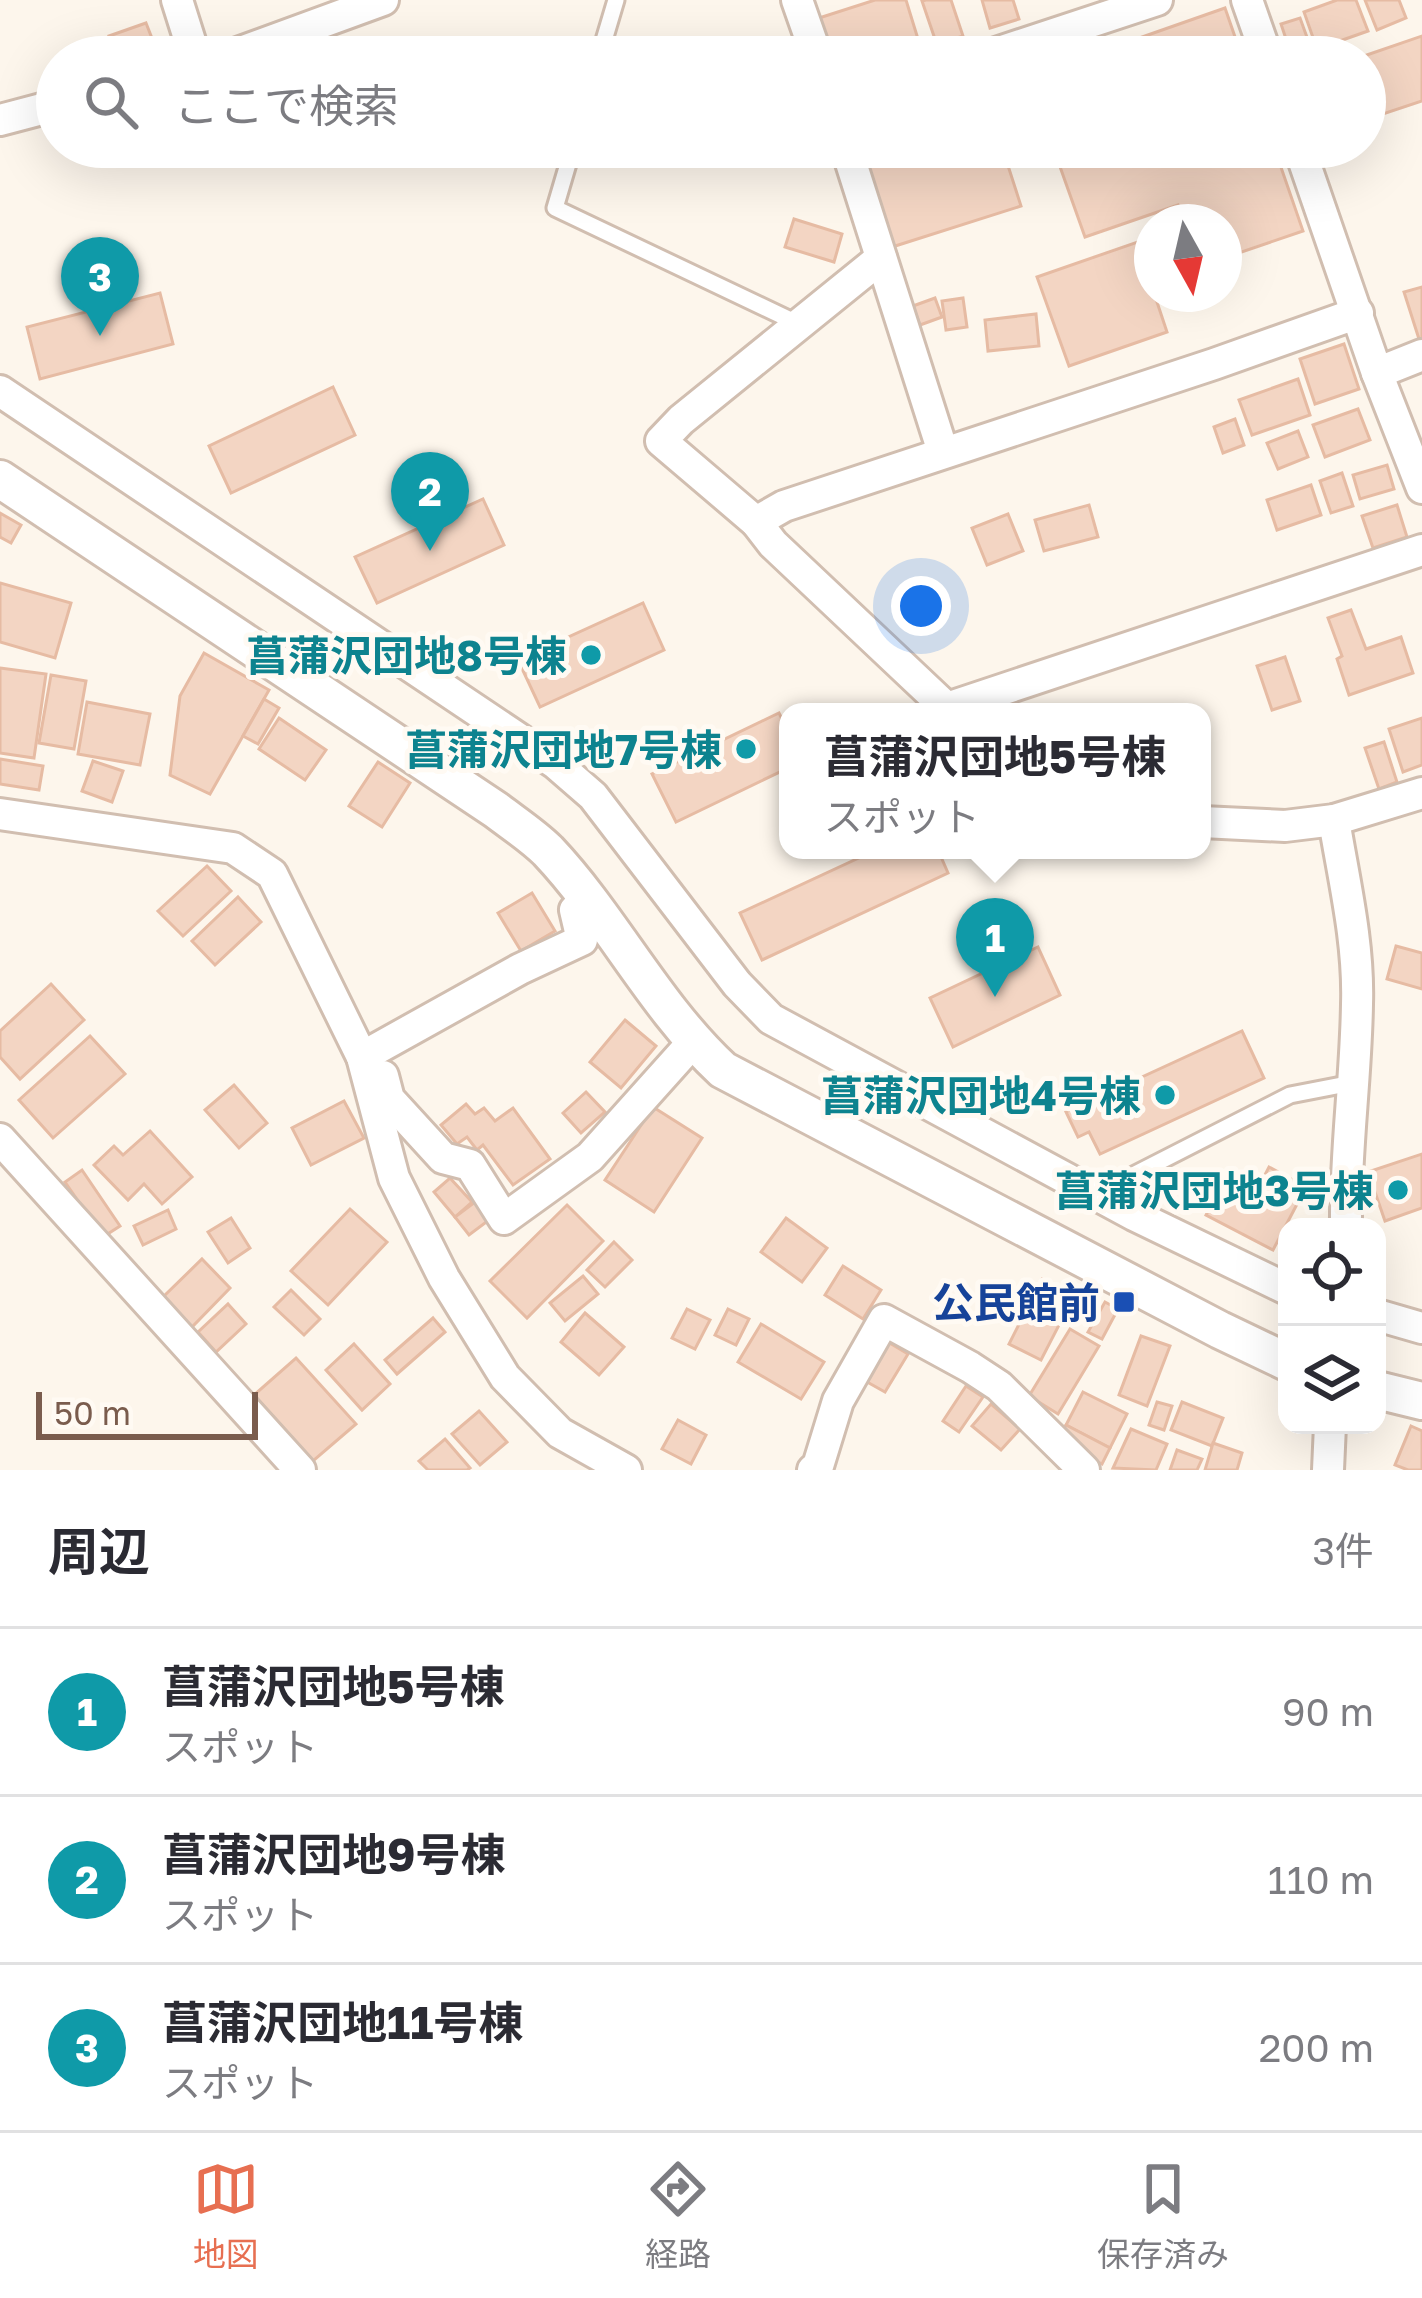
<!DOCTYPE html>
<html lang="ja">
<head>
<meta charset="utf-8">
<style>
	body { margin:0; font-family:"Golos Text","Noto Sans JP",sans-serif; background:#f2f2f3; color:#2b2b33 }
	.controls { position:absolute; right:36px; bottom:36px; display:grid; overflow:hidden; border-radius:24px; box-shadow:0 12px 48px #0002 }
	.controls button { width:108px; height:108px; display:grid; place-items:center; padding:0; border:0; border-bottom:3px solid #e1e1e2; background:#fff; color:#2b2b33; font:60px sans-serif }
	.compass { position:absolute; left:1134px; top:204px; width:108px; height:108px; border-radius:50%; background:#fff; box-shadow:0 12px 48px #0002; rotate:172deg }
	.scale { position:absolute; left:36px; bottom:30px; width:222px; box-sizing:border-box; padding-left:12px; border:6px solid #7a5c4d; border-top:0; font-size:33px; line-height:42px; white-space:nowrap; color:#7a5c4d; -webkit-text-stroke:9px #fffaf3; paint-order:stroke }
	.you { position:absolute; left:921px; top:606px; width:42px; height:42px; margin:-30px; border:9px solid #fff; border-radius:50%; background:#1a73e8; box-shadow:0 0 0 18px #1a73e833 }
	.badge { display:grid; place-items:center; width:78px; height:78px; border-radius:50%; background:#e76f51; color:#fff; font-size:39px; font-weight:700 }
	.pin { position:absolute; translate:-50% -99px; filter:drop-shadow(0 3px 6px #0008) }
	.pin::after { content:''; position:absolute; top:63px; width:42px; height:36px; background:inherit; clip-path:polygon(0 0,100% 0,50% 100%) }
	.popup { position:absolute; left:779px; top:703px; width:432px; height:156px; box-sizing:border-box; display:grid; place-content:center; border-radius:24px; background:#fff; filter:drop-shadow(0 3px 9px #0005); font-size:39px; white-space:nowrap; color:#7c7c81 }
	.popup b { font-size:45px; color:#2b2b33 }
	.popup::after { content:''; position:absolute; left:50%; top:100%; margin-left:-24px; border:24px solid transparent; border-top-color:#fff }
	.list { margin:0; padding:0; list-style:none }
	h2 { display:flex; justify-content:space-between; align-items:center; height:156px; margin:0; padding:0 48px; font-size:51px }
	h2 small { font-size:39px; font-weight:400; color:#7c7c81 }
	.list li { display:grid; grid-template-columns:78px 1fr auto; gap:36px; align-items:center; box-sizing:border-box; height:168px; padding:0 48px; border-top:3px solid #e1e1e2 }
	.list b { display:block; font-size:45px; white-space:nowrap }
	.list p { margin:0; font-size:39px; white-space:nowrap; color:#7c7c81 }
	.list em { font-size:39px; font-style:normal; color:#7c7c81 }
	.icon { flex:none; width:66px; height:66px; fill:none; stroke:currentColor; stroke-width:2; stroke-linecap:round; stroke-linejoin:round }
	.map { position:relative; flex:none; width:1422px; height:1470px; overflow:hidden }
	.search { position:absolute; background:#fff; box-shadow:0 12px 48px #0002; left:36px; right:36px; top:36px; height:132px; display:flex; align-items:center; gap:30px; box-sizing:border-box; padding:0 42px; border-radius:66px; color:#7c7c81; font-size:45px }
	.sheet { height:660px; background:#fff }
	nav { display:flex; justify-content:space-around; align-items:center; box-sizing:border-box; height:168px; border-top:3px solid #e1e1e2; background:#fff; font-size:33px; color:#7c7c81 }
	nav a { display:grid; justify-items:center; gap:6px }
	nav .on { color:#e76f51 }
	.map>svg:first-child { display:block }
	.building { fill:#f3d5c3; stroke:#e6bba3; stroke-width:3 }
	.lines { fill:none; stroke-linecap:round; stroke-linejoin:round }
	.service-casing { stroke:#d1beb0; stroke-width:21 }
	.minor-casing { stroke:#d1beb0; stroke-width:36 }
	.tertiary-casing { stroke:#d1beb0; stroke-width:42 }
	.service { stroke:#fff; stroke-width:15 }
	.minor { stroke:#fff; stroke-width:30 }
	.tertiary { stroke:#fff; stroke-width:36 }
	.culture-dot { fill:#0f9aa8; stroke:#fffaf3; stroke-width:4.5 }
	.transit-dot { fill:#1a4fb4; stroke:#fffaf3; stroke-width:4.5 }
	.labels { text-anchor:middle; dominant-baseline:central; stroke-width:10; stroke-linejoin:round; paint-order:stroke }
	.culture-label { font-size:42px; font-weight:bold; fill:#0d838f; stroke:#fffaf3; text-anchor:end }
	.transit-label { font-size:42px; font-weight:bold; fill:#164399; stroke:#fffaf3; text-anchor:end }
</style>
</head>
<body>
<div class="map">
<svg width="1422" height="1470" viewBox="0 0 1422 1470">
	<rect width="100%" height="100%" fill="#fdf6ec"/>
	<g class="building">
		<path d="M 875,0 L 906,0 L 918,39 L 859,57 L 832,57 L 819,18 Z"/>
		<path d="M 926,0 L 951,0 L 963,36 L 937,45 L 922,1 Z"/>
		<path d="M 982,0 L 1013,0 L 1019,19 L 990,28 Z"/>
		<path d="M 1337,0 L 1356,0 L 1368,31 L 1317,49 L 1304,12 Z"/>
		<path d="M 1365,0 L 1399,0 L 1406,18 L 1377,30 Z"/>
		<path d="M 1225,8 L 1242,57 L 1085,57 Z"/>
		<path d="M 1300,18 L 1312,51 L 1292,57 L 1281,24 Z"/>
		<path d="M 146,23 L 155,46 L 126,57 L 117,57 L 109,36 Z"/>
		<path d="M 1422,36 L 1422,101 L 1365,120 L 1365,57 L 1361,57 Z"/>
		<path d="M 860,147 L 1002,147 L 1021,206 L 892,247 Z"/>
		<path d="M 1053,147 L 1274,147 L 1303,231 L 1224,258 L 1224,222 L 1184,222 L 1178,205 L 1085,237 Z"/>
		<path d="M 794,219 L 842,234 L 834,262 L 785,247 Z"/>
		<path d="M 1152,237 L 1152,294 L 1160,294 L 1155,296 L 1167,332 L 1069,366 L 1037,277 Z"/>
		<path d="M 1422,287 L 1422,338 L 1419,339 L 1404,292 Z"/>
		<path d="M 160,293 L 173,344 L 40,379 L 27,327 Z"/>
		<path d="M 935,298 L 942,317 L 920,325 L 913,306 Z"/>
		<path d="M 963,298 L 967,327 L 946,330 L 942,301 Z"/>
		<path d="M 1036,314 L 1039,346 L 988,351 L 985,320 Z"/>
		<path d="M 1344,344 L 1359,389 L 1315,404 L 1300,359 Z"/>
		<path d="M 1298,379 L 1310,415 L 1252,435 L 1239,400 Z"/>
		<path d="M 333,387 L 355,435 L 231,493 L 209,446 Z"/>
		<path d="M 1358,409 L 1370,440 L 1325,457 L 1313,425 Z"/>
		<path d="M 1235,419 L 1244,445 L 1223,453 L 1214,427 Z"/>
		<path d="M 1298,431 L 1308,457 L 1278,469 L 1267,443 Z"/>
		<path d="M 1387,465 L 1394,489 L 1360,499 L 1353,475 Z"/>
		<path d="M 1342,473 L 1353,506 L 1331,513 L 1320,481 Z"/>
		<path d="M 1311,485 L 1321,515 L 1277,530 L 1267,500 Z"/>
		<path d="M 483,499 L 504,545 L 377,603 L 355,557 Z"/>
		<path d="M 1089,505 L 1098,537 L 1044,551 L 1035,520 Z"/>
		<path d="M 1397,505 L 1407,537 L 1373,548 L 1362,516 Z"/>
		<path d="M 0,513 L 21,525 L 11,543 L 0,537 Z"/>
		<path d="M 1008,514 L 1023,551 L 987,565 L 972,528 Z"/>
		<path d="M 0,583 L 71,603 L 55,658 L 0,642 Z"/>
		<path d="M 643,603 L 664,650 L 540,707 L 518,660 Z"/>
		<path d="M 1351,610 L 1366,649 L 1401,637 L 1413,673 L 1349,695 L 1337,659 L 1342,656 L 1328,618 Z"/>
		<path d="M 204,653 L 269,690 L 210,794 L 170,775 L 180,696 Z"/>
		<path d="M 1285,657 L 1300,701 L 1272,710 L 1257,666 Z"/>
		<path d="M 0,668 L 46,674 L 34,758 L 0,753 Z"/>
		<path d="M 51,675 L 86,681 L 74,749 L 39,743 Z"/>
		<path d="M 264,699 L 279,708 L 258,744 L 243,736 Z"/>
		<path d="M 87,702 L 150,714 L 140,765 L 78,754 Z"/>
		<path d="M 779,713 L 788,731 L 788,768 L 676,822 L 652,774 Z"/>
		<path d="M 279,718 L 326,750 L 305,780 L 259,749 Z"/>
		<path d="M 1422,718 L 1422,765 L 1403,772 L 1389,729 Z"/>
		<path d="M 1384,742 L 1397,782 L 1379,789 L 1365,748 Z"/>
		<path d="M 0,759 L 43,766 L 39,790 L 0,784 Z"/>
		<path d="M 93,761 L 123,771 L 112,802 L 82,791 Z"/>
		<path d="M 378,762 L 410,783 L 382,827 L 349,806 Z"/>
		<path d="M 876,850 L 938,850 L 948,873 L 762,960 L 740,913 Z"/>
		<path d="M 207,866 L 231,891 L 183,936 L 158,911 Z"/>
		<path d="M 532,893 L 555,931 L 521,951 L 498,913 Z"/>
		<path d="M 238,897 L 261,922 L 215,965 L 192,941 Z"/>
		<path d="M 1396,946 L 1422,953 L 1422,989 L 1387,979 Z"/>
		<path d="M 1038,947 L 1060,995 L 953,1047 L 930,998 Z"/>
		<path d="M 51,984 L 84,1020 L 20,1079 L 0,1057 L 0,1031 Z"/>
		<path d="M 625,1020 L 656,1046 L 621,1088 L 590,1062 Z"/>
		<path d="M 1242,1031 L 1264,1078 L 1100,1154 L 1089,1132 L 1078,1137 L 1066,1112 Z"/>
		<path d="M 90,1036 L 125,1074 L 53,1138 L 19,1100 Z"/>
		<path d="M 234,1085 L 267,1123 L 239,1148 L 205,1110 Z"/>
		<path d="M 586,1092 L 605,1112 L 581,1133 L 563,1113 Z"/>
		<path d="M 344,1101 L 364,1138 L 311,1165 L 292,1128 Z"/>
		<path d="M 466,1104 L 475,1114 L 484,1108 L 495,1121 L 513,1108 L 550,1159 L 513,1185 L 483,1145 L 477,1150 L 467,1137 L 457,1144 L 441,1125 Z"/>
		<path d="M 653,1107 L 702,1138 L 654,1212 L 605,1180 Z"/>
		<path d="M 150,1131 L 192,1177 L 162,1204 L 144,1184 L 128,1200 L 94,1165 L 114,1146 L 123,1155 Z"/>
		<path d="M 1422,1154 L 1422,1208 L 1385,1221 L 1368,1172 Z"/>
		<path d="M 1269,1167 L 1306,1187 L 1273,1250 L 1206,1215 L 1224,1180 L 1254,1196 Z"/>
		<path d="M 82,1170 L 120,1226 L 103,1237 L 65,1182 Z"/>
		<path d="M 450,1178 L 472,1202 L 455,1217 L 434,1192 Z"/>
		<path d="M 475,1202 L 489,1220 L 469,1235 L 455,1217 Z"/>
		<path d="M 567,1205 L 603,1241 L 527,1318 L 490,1281 Z"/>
		<path d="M 350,1209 L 387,1242 L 328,1305 L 291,1271 Z"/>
		<path d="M 168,1210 L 176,1229 L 143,1245 L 134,1226 Z"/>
		<path d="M 231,1218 L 250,1248 L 228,1263 L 208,1232 Z"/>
		<path d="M 786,1218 L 827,1248 L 802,1282 L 761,1252 Z"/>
		<path d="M 614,1242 L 632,1260 L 605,1287 L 587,1270 Z"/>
		<path d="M 202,1259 L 230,1288 L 192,1327 L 163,1297 Z"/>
		<path d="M 843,1266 L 881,1290 L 863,1319 L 825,1295 Z"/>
		<path d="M 583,1276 L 598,1294 L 565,1321 L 550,1303 Z"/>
		<path d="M 1042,1279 L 1074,1296 L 1041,1360 L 1009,1344 Z"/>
		<path d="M 291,1290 L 320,1319 L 304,1335 L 274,1307 Z"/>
		<path d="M 1105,1302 L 1118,1309 L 1102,1339 L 1088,1332 Z"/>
		<path d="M 228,1304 L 246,1324 L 216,1352 L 198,1332 Z"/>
		<path d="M 687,1309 L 710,1320 L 695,1349 L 672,1338 Z"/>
		<path d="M 728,1309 L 749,1319 L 736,1345 L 715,1335 Z"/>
		<path d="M 585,1313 L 624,1347 L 599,1375 L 561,1342 Z"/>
		<path d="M 433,1318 L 445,1332 L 397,1374 L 385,1360 Z"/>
		<path d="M 761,1324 L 824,1362 L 801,1399 L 738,1362 Z"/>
		<path d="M 1070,1329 L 1099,1346 L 1058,1414 L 1029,1396 Z"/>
		<path d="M 1141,1336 L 1170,1346 L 1147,1406 L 1119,1395 Z"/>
		<path d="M 883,1339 L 908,1354 L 885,1392 L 860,1378 Z"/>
		<path d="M 354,1344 L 390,1384 L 362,1410 L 326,1370 Z"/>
		<path d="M 296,1358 L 356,1424 L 313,1461 L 254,1395 Z"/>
		<path d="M 966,1386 L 983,1397 L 959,1432 L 943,1421 Z"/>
		<path d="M 1083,1392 L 1127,1414 L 1110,1448 L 1066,1425 Z"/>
		<path d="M 1157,1402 L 1172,1406 L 1164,1430 L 1149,1425 Z"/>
		<path d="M 1182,1402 L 1223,1418 L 1212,1446 L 1171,1430 Z"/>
		<path d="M 991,1404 L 1020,1429 L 1001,1450 L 972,1426 Z"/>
		<path d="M 479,1411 L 507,1442 L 480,1465 L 452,1434 Z"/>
		<path d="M 678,1420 L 706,1435 L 691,1464 L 662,1449 Z"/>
		<path d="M 1066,1425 L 1110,1448 L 1102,1464 L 1057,1441 Z"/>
		<path d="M 1411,1426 L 1422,1431 L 1422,1470 L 1408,1470 L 1395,1465 Z"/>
		<path d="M 1131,1429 L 1167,1444 L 1156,1470 L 1113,1468 Z"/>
		<path d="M 445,1439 L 470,1468 L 467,1470 L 428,1470 L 419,1461 Z"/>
		<path d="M 1213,1443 L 1242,1453 L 1237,1470 L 1205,1470 Z"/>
		<path d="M 1177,1450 L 1202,1459 L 1197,1470 L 1170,1470 Z"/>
	</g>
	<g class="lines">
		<defs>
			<g id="service">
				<path d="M 599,57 L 616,0"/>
				<path d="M 573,147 L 555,208 L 799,324"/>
				<path d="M 1098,1193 L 1290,1095 L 1352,1083"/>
			</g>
			<g id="minor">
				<path d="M 177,0 L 195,57"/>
				<path d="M 797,0 L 817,57"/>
				<path d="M 1247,0 L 1267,57"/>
				<path d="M 227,57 L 383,0"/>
				<path d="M 984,57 L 1157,0"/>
				<path d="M 0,120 L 57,105"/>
				<path d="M 846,147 L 943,452"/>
				<path d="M 1299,147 L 1377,373 L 1422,488"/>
				<path d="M 1377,373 L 1422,355"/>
				<path d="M 0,391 L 555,763 L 593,796 L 737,984 L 771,1019 L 1134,1215 L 1287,1289"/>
				<path d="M 756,522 L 661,441 L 681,420 L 881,258"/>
				<path d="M 947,708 L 1422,550"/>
				<path d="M 951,712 L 773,544 L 756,522 L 784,506 L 1214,364 L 1358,313"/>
				<path d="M 0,814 L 233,848 L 272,874 L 362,1057 L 394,1178 L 444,1278 L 505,1377 L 560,1433 L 626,1470"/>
				<path d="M 1334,820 C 1344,881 1359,942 1357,1004 C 1356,1079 1345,1152 1346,1227"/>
				<path d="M 1202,822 L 1285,826 L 1334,820 L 1422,793"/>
				<path d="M 362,1057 L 520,969 L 582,940 L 575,910 L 587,898"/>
				<path d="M 383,1076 L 389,1099 L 443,1158 L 470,1165 L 504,1219 L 590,1157 L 693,1042"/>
				<path d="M 0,1139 L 300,1470"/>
				<path d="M 1377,1315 L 1422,1328"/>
				<path d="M 813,1470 L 818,1466 L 838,1401 L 884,1320 L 970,1367 L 999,1386 L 1084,1470"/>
				<path d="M 1328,1470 L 1330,1425"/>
			</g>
			<g id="tertiary">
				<path d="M 0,479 L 496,810 C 513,823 533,836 548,851 C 612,919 654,1006 723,1070 L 1220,1330 L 1287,1362"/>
				<path d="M 1377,1390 L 1422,1401"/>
			</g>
		</defs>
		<use href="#service" class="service-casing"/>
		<use href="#minor" class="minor-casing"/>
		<use href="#tertiary" class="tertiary-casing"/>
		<use href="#service" class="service"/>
		<use href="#minor" class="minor"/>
		<use href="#tertiary" class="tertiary"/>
	</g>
	<g class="culture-dot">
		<circle cx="591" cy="655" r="12"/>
		<circle cx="746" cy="749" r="12"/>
		<circle cx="1165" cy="1095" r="12"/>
		<circle cx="1398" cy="1190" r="12"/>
	</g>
	<rect class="transit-dot" x="1112" y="1290" width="24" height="24" rx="6"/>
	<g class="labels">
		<g class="culture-label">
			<text x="567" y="655">菖蒲沢団地8号棟</text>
			<text x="722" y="749">菖蒲沢団地7号棟</text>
			<text x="1141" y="1095">菖蒲沢団地4号棟</text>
			<text x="1374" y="1190">菖蒲沢団地3号棟</text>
		</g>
		<g class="transit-label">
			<text x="1100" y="1302">公民館前</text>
		</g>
	</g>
</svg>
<div class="controls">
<button><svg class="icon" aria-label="locate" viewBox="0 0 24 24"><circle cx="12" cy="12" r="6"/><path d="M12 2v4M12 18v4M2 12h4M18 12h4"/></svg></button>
<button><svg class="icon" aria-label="layers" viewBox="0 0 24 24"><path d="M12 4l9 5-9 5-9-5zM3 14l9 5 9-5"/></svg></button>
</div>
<svg class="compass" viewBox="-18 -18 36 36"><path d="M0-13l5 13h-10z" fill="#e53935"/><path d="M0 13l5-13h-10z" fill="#7c7c81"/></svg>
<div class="scale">50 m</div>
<div class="you"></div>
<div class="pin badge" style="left:995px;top:997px;background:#0f9aa8">1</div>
<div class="popup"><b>菖蒲沢団地5号棟</b>スポット</div>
<div class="pin badge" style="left:430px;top:551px;background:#0f9aa8">2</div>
<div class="pin badge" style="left:100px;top:336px;background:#0f9aa8">3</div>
<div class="search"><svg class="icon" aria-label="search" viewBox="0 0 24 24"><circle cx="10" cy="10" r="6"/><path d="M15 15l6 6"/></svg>ここで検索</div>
</div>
<section class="sheet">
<h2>周辺<small>3件</small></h2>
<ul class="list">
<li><span class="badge" style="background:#0f9aa8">1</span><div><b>菖蒲沢団地5号棟</b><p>スポット</p></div><em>90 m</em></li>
<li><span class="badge" style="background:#0f9aa8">2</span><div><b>菖蒲沢団地9号棟</b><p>スポット</p></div><em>110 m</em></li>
<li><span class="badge" style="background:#0f9aa8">3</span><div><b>菖蒲沢団地11号棟</b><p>スポット</p></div><em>200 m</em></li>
</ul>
</section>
<nav>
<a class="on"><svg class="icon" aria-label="map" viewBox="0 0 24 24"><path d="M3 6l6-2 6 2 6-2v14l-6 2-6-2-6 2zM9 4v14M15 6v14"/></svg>地図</a>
<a><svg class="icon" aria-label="directions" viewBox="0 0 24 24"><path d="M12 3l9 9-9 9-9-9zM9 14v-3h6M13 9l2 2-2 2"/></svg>経路</a>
<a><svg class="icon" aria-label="saved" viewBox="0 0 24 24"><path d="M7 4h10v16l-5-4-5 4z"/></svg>保存済み</a>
</nav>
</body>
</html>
